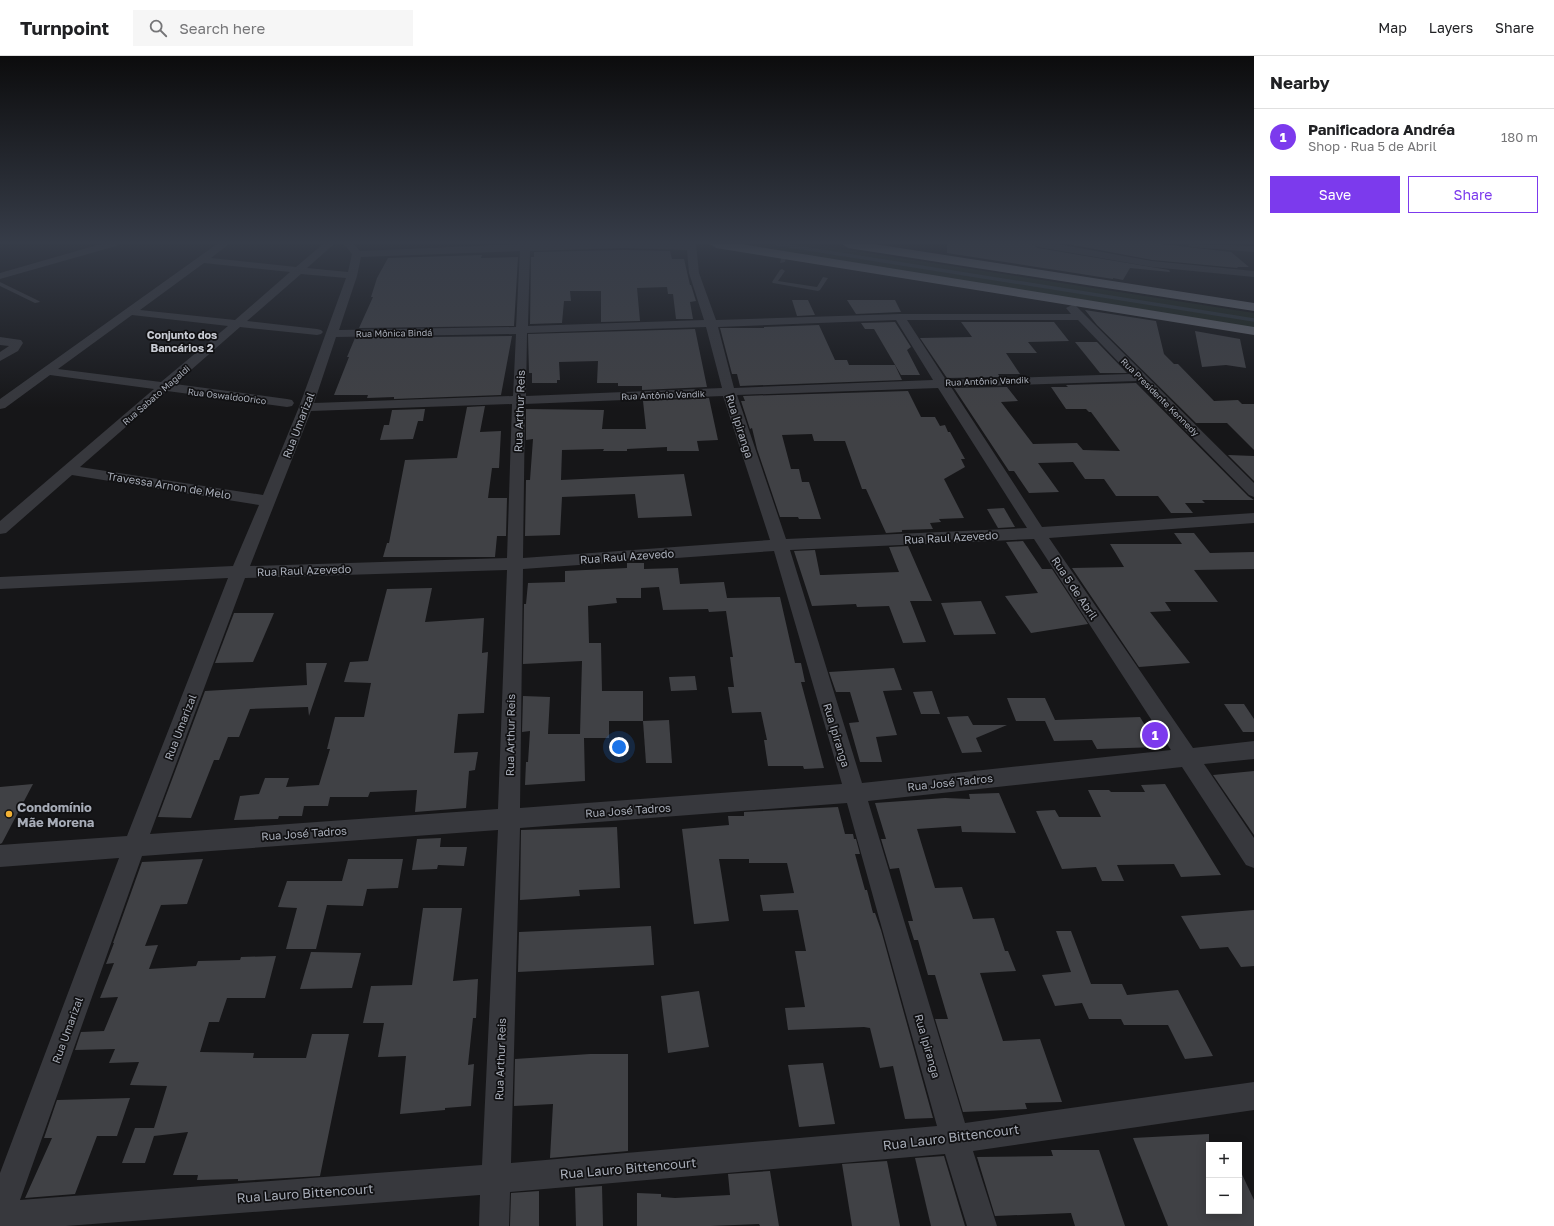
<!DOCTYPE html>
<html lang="en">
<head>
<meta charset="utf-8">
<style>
	body { margin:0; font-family:"Golos Text",sans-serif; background:#f6f6f6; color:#202124 }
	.controls { position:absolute; right:12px; bottom:12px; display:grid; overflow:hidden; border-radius:0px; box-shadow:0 2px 10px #0003 }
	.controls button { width:36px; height:36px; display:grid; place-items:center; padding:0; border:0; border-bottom:1px solid #e0e0e0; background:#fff; color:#202124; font:20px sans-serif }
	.you { position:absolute; left:619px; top:691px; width:14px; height:14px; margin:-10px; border:3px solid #fff; border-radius:50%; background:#1a73e8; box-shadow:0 0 0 6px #1a73e833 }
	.badge { display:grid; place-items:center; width:26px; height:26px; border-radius:50%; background:#7c3aed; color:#fff; font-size:13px; font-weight:700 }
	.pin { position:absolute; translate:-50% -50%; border:2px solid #fff; box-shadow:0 1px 4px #0006 }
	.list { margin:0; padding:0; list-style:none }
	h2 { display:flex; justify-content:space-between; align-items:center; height:52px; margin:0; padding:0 16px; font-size:17px }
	h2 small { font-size:13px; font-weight:400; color:#757577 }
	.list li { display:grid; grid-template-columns:26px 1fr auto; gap:12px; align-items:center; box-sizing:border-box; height:56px; padding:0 16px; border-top:1px solid #e0e0e0 }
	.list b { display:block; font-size:15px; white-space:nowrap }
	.list p { margin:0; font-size:13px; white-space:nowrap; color:#757577 }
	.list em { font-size:13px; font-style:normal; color:#757577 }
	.actions { display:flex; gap:8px; padding:12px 16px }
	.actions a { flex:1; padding:9px 0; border:1px solid #7c3aed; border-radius:0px; text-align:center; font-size:14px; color:#7c3aed }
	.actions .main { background:#7c3aed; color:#fff }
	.icon { flex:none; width:22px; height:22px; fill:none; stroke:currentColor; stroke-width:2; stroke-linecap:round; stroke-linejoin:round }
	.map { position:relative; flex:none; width:1254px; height:1170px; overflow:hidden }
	header { display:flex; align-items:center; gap:24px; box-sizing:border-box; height:56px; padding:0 20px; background:#fff; border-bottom:1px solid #e0e0e0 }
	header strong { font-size:19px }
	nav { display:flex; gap:22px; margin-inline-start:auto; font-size:14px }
	.search { width:280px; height:36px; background:#f6f6f6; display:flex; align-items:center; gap:10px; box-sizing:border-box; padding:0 14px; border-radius:0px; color:#757577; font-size:15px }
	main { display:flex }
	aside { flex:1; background:#fff }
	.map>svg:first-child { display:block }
	.green { fill:#1e261f }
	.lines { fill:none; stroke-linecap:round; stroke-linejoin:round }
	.stream { stroke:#2c353c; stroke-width:3.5 }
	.building { fill:#404145 }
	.lane { fill:#37383d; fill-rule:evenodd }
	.street { fill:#37383d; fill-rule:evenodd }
	.highway { fill:#63666e; fill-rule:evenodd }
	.poi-dot { fill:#f2b134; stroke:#111113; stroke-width:1.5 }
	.labels { text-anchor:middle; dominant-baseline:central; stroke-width:3.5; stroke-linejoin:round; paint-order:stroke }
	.far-street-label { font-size:9px; fill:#a8adb8; stroke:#111113 }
	.far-quarter-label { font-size:11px; font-weight:bold; fill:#c9ccd4; stroke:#111113 }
	.street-label { font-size:11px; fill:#a8adb8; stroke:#111113 }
	.near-poi-label { font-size:13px; font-weight:bold; fill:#a8adb8; stroke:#111113; text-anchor:start }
	.near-street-label { font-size:13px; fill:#a8adb8; stroke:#111113 }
</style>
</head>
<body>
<header>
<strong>Turnpoint</strong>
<div class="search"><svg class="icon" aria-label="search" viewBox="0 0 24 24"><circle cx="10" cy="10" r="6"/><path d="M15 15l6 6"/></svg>Search here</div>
<nav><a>Map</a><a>Layers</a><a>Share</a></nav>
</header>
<main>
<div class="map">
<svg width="1254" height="1170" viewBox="0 0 1254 1170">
	<rect width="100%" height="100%" fill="#161618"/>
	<path class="green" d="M 728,188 L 810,188 L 1254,257 L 1254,273 Z"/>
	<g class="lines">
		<path class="stream" d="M 777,188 L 1254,264"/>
	</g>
	<g class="building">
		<path d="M 947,188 L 1032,188 L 1038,192 L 1169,214 L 1170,216 L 1130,212 L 1123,224 L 1113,222 L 1113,223 L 947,197 Z"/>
		<path d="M 1068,188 L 1161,188 L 1231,196 L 1249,211 L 1237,211 L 1238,212 L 1152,204 Z"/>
		<path d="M 624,194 L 670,195 L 672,203 L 684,203 L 690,229 L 691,229 L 696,245 L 690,246 L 693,263 L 676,263 L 673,238 L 668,238 L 667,231 L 637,232 L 640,265 L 601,266 L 601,235 L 570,235 L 571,245 L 564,245 L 562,267 L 530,268 L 531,201 L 534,201 L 534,196 Z"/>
		<path d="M 482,199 L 481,202 L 518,201 L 514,270 L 359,272 L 373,241 L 371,241 L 377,222 L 388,202 Z"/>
		<path d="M 792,244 L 808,244 L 815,259 L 797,260 Z"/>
		<path d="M 847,244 L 895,244 L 901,256 L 856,258 Z"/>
		<path d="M 1085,254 L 1156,265 L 1164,298 L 1174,308 L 1178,308 L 1214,345 L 1238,344 L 1242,348 L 1254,348 L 1254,394 L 1227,367 L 1196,367 L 1097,269 Z"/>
		<path d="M 895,266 L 911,291 L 907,294 L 920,319 L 901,319 L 874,273 L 865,273 L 861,267 Z"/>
		<path d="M 961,266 L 1054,266 L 1069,285 L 1028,286 L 1037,297 L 1006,297 L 1020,318 L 998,318 L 1000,321 L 947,322 L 920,282 L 972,281 Z"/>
		<path d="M 819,269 L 835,304 L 847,304 L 849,309 L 895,309 L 902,324 L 740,330 L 737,318 L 732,318 L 720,272 L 764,272 L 764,271 Z"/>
		<path d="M 695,273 L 707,331 L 642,334 L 642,330 L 618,330 L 618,327 L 597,327 L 598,305 L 559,306 L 560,324 L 557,324 L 557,327 L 532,327 L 532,317 L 529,317 L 528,278 Z"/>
		<path d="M 1195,275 L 1240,283 L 1246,312 L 1226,309 L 1202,311 Z"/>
		<path d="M 512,280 L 501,339 L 394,343 L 394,341 L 367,342 L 368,339 L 334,339 L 349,301 L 347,301 L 355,282 Z"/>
		<path d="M 1075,286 L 1097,286 L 1127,317 L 1100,317 Z"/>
		<path d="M 1136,327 L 1248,440 L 1254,444 L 1202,444 L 1205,447 L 1185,447 L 1193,457 L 1171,457 L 1158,440 L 1116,440 L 1104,423 L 1085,423 L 1073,406 L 1038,407 L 1059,436 L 1029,437 L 1014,415 L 1009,415 L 954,332 L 1007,331 L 1018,345 L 1001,346 L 1033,388 L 1077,387 L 1083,394 L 1120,395 L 1091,356 L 1089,356 L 1086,353 L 1066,353 L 1051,331 L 1068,331 L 1066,329 Z"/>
		<path d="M 908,335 L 921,361 L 935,361 L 940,370 L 945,369 L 948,376 L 950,376 L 965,403 L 961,403 L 965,411 L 944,423 L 964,462 L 939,463 L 941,466 L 930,467 L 933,473 L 902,474 L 902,476 L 886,477 L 866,433 L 862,433 L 845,385 L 814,385 L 812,378 L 782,379 L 791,413 L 799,413 L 802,426 L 809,426 L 821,463 L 799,463 L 798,461 L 780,461 L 757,393 L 752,372 L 750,373 L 741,345 L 745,345 L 743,340 Z"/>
		<path d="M 709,342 L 718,384 L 697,385 L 699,395 L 667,395 L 667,391 L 627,393 L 627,395 L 603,395 L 604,393 L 562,394 L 561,424 L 684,418 L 692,460 L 638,462 L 635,438 L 562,441 L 560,479 L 525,480 L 526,424 L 530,424 L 533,383 L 526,384 L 526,353 L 604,354 L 602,373 L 646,373 L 643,345 Z"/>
		<path d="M 485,350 L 480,376 L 501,375 L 499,412 L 492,412 L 488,442 L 507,442 L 506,480 L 497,480 L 495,501 L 383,501 L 387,487 L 389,487 L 405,404 L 457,402 L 467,351 Z"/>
		<path d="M 425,353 L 423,365 L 418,365 L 413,383 L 380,384 L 384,369 L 389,369 L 392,354 Z"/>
		<path d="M 1228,399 L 1254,400 L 1254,425 Z"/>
		<path d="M 1004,452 L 1015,471 L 998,472 L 987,453 Z"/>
		<path d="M 1174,477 L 1194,477 L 1210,497 L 1254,496 L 1254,513 L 1194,514 L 1218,546 L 1165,546 L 1171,555 L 1150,556 L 1190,607 L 1139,611 L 1072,512 L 1124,511 L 1110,488 L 1182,488 Z"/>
		<path d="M 1023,485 L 1042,513 L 1052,513 L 1088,568 L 1031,577 L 1005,540 L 1038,537 L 1006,486 Z"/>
		<path d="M 908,490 L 932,545 L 910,545 L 926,586 L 903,587 L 889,550 L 857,551 L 856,548 L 812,550 L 794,495 L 815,494 L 820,519 L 823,519 L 899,516 L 889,491 Z"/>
		<path d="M 627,507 L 644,507 L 644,513 L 678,512 L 680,528 L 724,526 L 727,542 L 780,541 L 795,607 L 801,607 L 805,626 L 801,626 L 824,712 L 804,713 L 803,710 L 768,710 L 764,684 L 767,684 L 761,656 L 732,657 L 728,631 L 734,631 L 730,601 L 733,601 L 726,555 L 709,556 L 708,553 L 663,554 L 659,531 L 641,532 L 641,542 L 616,542 L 617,547 L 588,550 L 589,587 L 601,587 L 602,635 L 643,635 L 643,665 L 609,665 L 609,682 L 584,682 L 585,725 L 525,729 L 526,706 L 528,706 L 530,675 L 522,676 L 523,640 L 550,641 L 548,678 L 580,678 L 582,605 L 523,608 L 524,548 L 526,548 L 528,527 L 565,526 L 565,515 L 627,512 Z"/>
		<path d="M 432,532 L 425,566 L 484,562 L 482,597 L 488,596 L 484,657 L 458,658 L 454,697 L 478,696 L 475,714 L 469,715 L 466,752 L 415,756 L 417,734 L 370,736 L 368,741 L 330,741 L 328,750 L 304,750 L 302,760 L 279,760 L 278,763 L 234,764 L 240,740 L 259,738 L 265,722 L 289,722 L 286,731 L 319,729 L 330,693 L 327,693 L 335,661 L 364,661 L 371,627 L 344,626 L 350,606 L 368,605 L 387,533 Z"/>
		<path d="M 981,545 L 996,578 L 954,579 L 941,547 Z"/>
		<path d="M 234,557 L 274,557 L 253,606 L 215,607 Z"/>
		<path d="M 306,607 L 327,607 L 309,660 L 308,651 L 250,653 L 239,681 L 228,681 L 219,704 L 214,704 L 191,762 L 158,761 L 205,635 L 307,629 Z"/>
		<path d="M 894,612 L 902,634 L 883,635 L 897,679 L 876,681 L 882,706 L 860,706 L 849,667 L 859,666 L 850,636 L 836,636 L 829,616 Z"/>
		<path d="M 695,620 L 697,634 L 671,635 L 669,621 Z"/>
		<path d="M 932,635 L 940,658 L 921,658 L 913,636 Z"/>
		<path d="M 1007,642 L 1045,642 L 1055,664 L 1140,661 L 1158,691 L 1097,693 L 1092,684 L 1054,685 L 1045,665 L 1016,665 Z"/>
		<path d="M 1224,648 L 1244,648 L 1254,663 L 1254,676 L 1243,676 Z"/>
		<path d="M 968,660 L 973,669 L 1007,669 L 976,682 L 982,696 L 962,697 L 947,661 Z"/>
		<path d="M 669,664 L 672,707 L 646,707 L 643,665 Z"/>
		<path d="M 1254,715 L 1254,779 L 1213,719 Z"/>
		<path d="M 33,728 L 2,787 L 0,788 L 0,731 Z"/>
		<path d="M 1165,728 L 1221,819 L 1181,821 L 1174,808 L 1117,809 L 1124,825 L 1102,825 L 1096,811 L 1062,813 L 1036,755 L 1055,754 L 1059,761 L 1101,761 L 1088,734 L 1109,734 L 1111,736 L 1145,736 L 1141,729 Z"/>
		<path d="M 999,737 L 1016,777 L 962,776 L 961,770 L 917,773 L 935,832 L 962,831 L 973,863 L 994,862 L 1005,895 L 1008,895 L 1016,915 L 980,917 L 1003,985 L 1040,983 L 1062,1046 L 1025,1047 L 1027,1053 L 963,1056 L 935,963 L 948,963 L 935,919 L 928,919 L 918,884 L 914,884 L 908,865 L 913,865 L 899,812 L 890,813 L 881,783 L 886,783 L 875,747 L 945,742 L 970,743 L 969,738 Z"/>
		<path d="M 838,751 L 845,778 L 853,778 L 854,783 L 856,783 L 860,798 L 855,798 L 865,834 L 867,834 L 873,857 L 875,857 L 881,874 L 933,1062 L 905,1063 L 893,1010 L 880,1012 L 870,972 L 864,971 L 788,974 L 785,952 L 805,951 L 795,895 L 806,895 L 798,854 L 763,855 L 760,839 L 794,837 L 787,807 L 749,807 L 749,803 L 719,803 L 729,865 L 694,868 L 682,773 L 729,769 L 728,760 L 744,760 L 744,756 Z"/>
		<path d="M 617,771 L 620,832 L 579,834 L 580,840 L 520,844 L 521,774 Z"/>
		<path d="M 441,782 L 440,791 L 467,791 L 464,810 L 438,809 L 437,813 L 412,814 L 417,783 Z"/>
		<path d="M 203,803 L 187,848 L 161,849 L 145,890 L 158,889 L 149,913 L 196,910 L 198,905 L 240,904 L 241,901 L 276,900 L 265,942 L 227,942 L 219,966 L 209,966 L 200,996 L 254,997 L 253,1002 L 306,1002 L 312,978 L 349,978 L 320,1120 L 238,1125 L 238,1123 L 197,1124 L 198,1119 L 173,1119 L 188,1076 L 154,1080 L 145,1107 L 122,1107 L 135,1072 L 154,1072 L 167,1030 L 130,1029 L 139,1006 L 109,1007 L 115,993 L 75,994 L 81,976 L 104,975 L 118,941 L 100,942 L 114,907 L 106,908 L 114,887 L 113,887 L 142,806 Z"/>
		<path d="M 348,803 L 403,803 L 398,832 L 367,833 L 363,850 L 327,849 L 316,893 L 286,893 L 297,852 L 278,851 L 287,825 L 342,825 Z"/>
		<path d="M 423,852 L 462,852 L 453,925 L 478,923 L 476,962 L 473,962 L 468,1009 L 474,1008 L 471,1050 L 445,1052 L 445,1054 L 400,1058 L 406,1000 L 378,1001 L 384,967 L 363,967 L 371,930 L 412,929 Z"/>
		<path d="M 1254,854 L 1254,910 L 1241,911 L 1228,891 L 1200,893 L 1181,860 Z"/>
		<path d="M 651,870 L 654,909 L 518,916 L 519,876 Z"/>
		<path d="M 1056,875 L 1071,875 L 1091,928 L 1122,928 L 1127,939 L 1178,934 L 1213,1000 L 1185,1003 L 1168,969 L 1124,969 L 1121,963 L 1089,963 L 1082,947 L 1055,950 L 1042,919 L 1071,916 Z"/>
		<path d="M 311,896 L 361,897 L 352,932 L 300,933 Z"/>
		<path d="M 699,935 L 709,991 L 668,997 L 661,940 Z"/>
		<path d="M 590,998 L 628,998 L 628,1095 L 550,1102 L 553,1048 L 514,1050 L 515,1003 Z"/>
		<path d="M 823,1007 L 835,1068 L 799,1071 L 788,1009 Z"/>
		<path d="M 130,1042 L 117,1080 L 97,1080 L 75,1138 L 25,1142 L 52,1082 L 44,1082 L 57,1044 Z"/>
		<path d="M 1209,1078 L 1209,1155 L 1239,1155 L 1239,1112 L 1254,1144 L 1254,1170 L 1168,1170 L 1133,1082 Z"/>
		<path d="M 1051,1094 L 1099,1094 L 1125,1170 L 1075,1170 L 1071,1157 L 995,1160 L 977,1101 L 1053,1100 Z"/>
		<path d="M 944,1100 L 965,1170 L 931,1170 L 915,1102 Z"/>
		<path d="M 887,1105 L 900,1170 L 852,1170 L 842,1108 Z"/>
		<path d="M 770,1115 L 779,1170 L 760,1170 L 759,1168 L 711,1170 L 637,1170 L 637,1137 L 661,1138 L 661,1141 L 675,1142 L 730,1139 L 728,1118 Z"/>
		<path d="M 602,1130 L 603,1170 L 576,1170 L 575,1132 Z"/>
		<path d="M 539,1135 L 539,1170 L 510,1170 L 511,1137 Z"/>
	</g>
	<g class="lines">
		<g class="lane">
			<path d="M 784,198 L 786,199 L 785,206 L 780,207 L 782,199 Z"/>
			<path d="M 782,213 L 785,215 L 778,225 L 817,231 L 823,221 L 828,222 L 820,234 L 818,235 L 773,227 L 772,226 L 780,214 Z"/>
			<path d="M 0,226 L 39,245 L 40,246 L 35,247 L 0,230 Z"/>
		</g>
		<g class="street">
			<path d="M 101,188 L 118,188 L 116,190 L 0,223 L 0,217 Z"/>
			<path d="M 217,188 L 229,188 L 211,202 L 296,211 L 323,188 L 334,188 L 307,212 L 348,216 L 352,198 L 344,188 L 354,188 L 360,195 L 520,188 L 696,188 L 699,217 L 716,264 L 899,258 L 1071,258 L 1066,252 L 1072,249 L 1076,250 L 1254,427 L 1254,441 L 1249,439 L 1137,325 L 951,331 L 1042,471 L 1254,457 L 1254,467 L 1049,482 L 1193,692 L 1254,685 L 1254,703 L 1204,708 L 1254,782 L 1254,812 L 1246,809 L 1182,711 L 868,745 L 965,1067 L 1254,1026 L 1254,1054 L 973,1095 L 997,1170 L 967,1170 L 945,1098 L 510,1136 L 509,1170 L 479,1170 L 480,1139 L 66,1170 L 0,1170 L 0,1117 L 119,802 L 0,811 L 0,789 L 127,780 L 228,522 L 0,533 L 0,521 L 233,510 L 259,449 L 72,419 L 6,477 L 0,478 L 0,465 L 154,333 L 50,319 L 5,352 L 0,353 L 0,343 ZM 624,192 L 687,194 L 689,217 L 704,264 L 528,270 L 530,195 ZM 520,195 L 516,271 L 339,274 L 357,220 L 361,201 ZM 204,207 L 290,216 L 235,264 L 140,254 ZM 301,218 L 346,222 L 299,351 L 263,439 L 80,411 L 167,335 L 287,351 L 292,350 L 294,347 L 292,344 L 287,343 L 175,328 L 240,271 L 317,279 L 321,278 L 323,276 L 321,274 L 317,273 L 247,265 ZM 132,259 L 228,270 L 161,326 L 58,313 ZM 896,264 L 933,324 L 734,332 L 718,271 ZM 907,264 L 1078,264 L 1130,318 L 946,324 ZM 706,271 L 722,332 L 526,340 L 527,277 ZM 516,278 L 513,340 L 314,347 L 336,281 ZM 938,332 L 1027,472 L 786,483 L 737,339 ZM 723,340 L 770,484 L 523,502 L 525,348 ZM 512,348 L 507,502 L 250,510 L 311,355 ZM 1034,483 L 1171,694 L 862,727 L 790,494 ZM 774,495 L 842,728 L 520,752 L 523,513 ZM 507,514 L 498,753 L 150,778 L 245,522 ZM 847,747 L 937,1070 L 511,1107 L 520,772 ZM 498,774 L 482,1109 L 20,1144 L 142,800 Z"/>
			<path d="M 1033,188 L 1057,188 L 1152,205 L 1254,215 L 1254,221 L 1152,211 L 1038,191 Z"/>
			<path d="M 1186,188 L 1254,190 L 1254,196 L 1191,191 Z"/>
			<path d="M 0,281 L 21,284 L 23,287 L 18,295 L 0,305 L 0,296 L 9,290 L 0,289 Z"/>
		</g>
		<g class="highway">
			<path d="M 710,188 L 741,188 L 1254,271 L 1254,279 L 716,192 Z"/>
			<path d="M 842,188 L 874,188 L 1254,247 L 1254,255 L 848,192 Z"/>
		</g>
	</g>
	<linearGradient id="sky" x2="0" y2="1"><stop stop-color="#0c0c0d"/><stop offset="0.53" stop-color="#363c48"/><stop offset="1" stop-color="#363c48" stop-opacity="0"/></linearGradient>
	<rect width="1254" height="352" fill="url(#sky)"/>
	<circle class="poi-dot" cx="9" cy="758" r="4"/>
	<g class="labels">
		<g class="far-street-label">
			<text transform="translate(394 277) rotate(-1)">Rua Mônica Bindá</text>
			<text transform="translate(987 325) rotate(-2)">Rua Antônio Vandik</text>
			<text transform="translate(156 339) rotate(-41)">Rua Sabato Magaldi</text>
			<text transform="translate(663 339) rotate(-2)">Rua Antônio Vandik</text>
			<text transform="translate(227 340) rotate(7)">Rua OswaldoOrico</text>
			<text transform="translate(1160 341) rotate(45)">Rua Presidente Kennedy</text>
		</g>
		<g class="far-quarter-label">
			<text x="182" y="278">Conjunto dos<tspan x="182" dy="13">Bancários 2</tspan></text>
		</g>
		<g class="street-label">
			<text transform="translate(519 355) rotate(-88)">Rua Arthur Reis</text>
			<text transform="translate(298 369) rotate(-69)">Rua Umarizal</text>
			<text transform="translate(740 370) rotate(72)">Rua Ipiranga</text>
			<text transform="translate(169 429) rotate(9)">Travessa Arnon de Melo</text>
			<text transform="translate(951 481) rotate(-3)">Rua Raul Azevedo</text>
			<text transform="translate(627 500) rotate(-4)">Rua Raul Azevedo</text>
			<text transform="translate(304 514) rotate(-2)">Rua Raul Azevedo</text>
			<text transform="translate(1075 532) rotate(56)">Rua 5 de Abril</text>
			<text transform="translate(180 671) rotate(-69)">Rua Umarizal</text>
			<text transform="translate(510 679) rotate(-89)">Rua Arthur Reis</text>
			<text transform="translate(837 679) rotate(73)">Rua Ipiranga</text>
			<text transform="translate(950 726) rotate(-6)">Rua José Tadros</text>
			<text transform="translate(628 754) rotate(-4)">Rua José Tadros</text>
			<text transform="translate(304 777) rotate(-4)">Rua José Tadros</text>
			<text transform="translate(67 974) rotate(-70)">Rua Umarizal</text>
			<text transform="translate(928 990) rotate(74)">Rua Ipiranga</text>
			<text transform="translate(500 1003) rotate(-88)">Rua Arthur Reis</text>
		</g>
		<g class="near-poi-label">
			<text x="17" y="751">Condomínio<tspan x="17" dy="15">Mãe Morena</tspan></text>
		</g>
		<g class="near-street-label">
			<text transform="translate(951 1081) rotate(-7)">Rua Lauro Bittencourt</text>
			<text transform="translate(628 1112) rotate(-5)">Rua Lauro Bittencourt</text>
			<text transform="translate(305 1137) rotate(-4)">Rua Lauro Bittencourt</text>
		</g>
	</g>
</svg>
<div class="controls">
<button>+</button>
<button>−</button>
</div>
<div class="you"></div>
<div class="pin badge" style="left:1155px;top:679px">1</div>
</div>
<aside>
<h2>Nearby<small></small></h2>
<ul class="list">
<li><span class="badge">1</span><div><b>Panificadora Andréa</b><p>Shop · Rua 5 de Abril</p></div><em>180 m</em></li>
</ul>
<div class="actions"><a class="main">Save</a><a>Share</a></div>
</aside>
</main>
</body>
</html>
